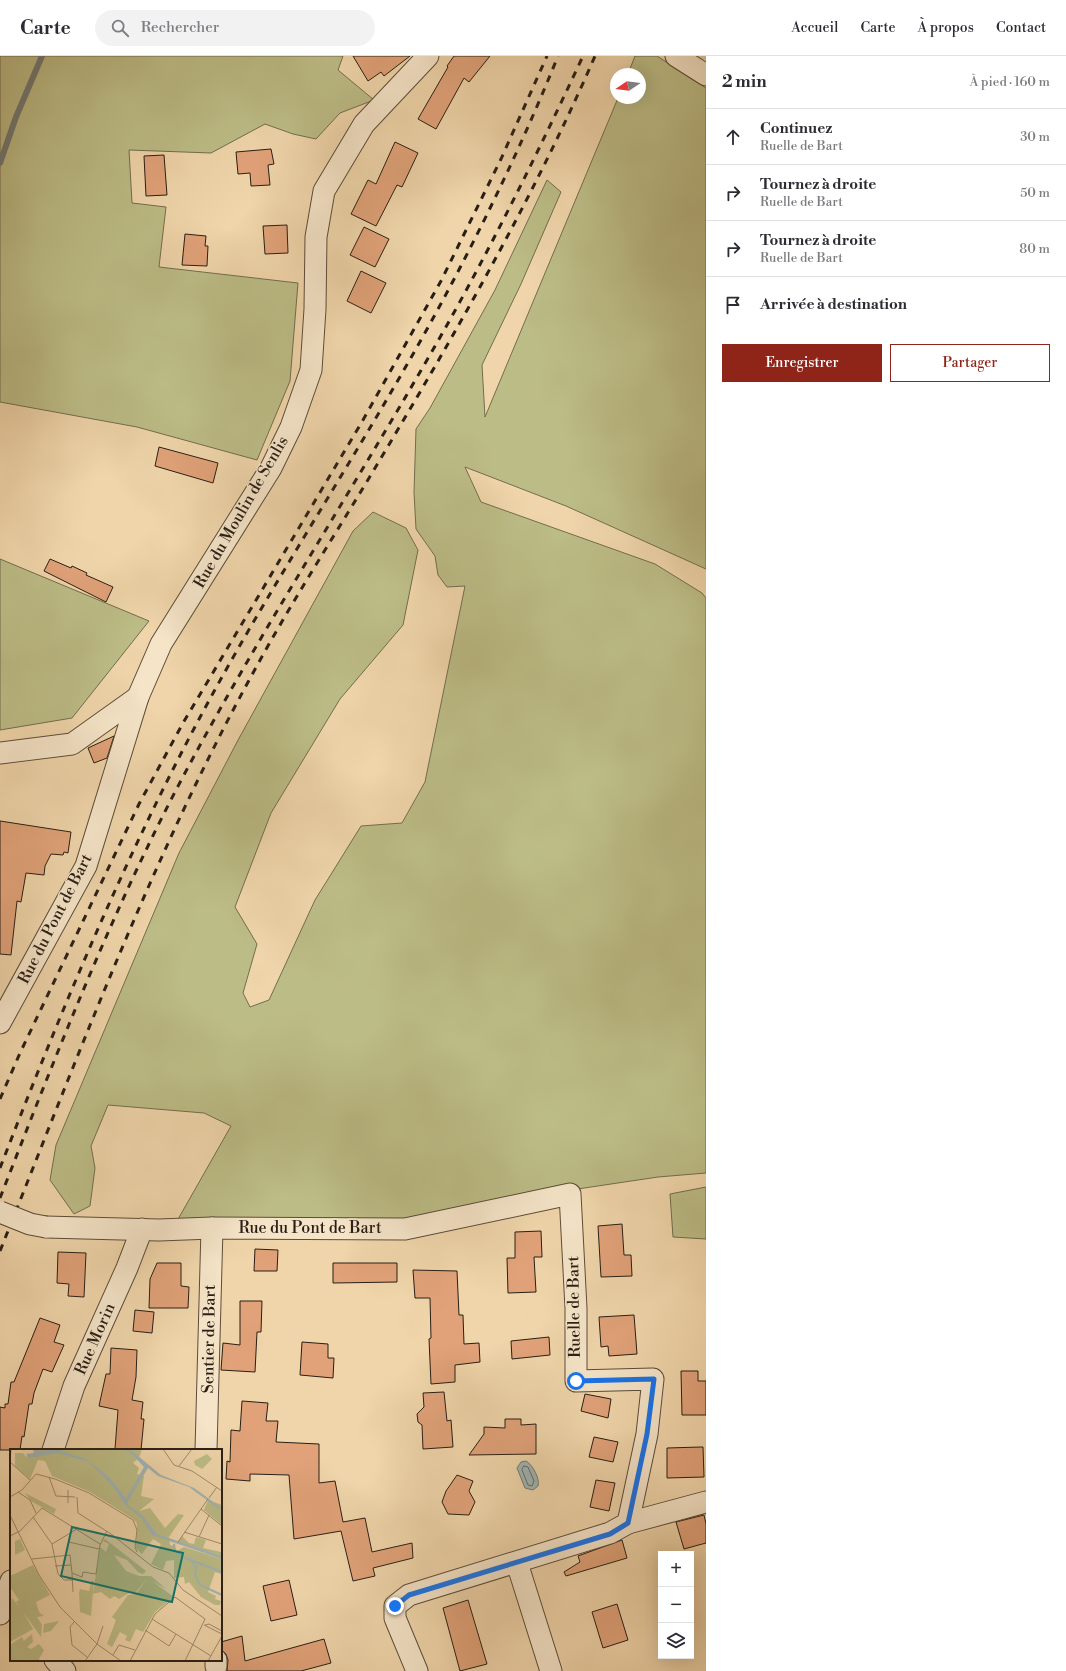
<!DOCTYPE html>
<html lang="fr">
<head>
<meta charset="utf-8">
<style>
	body { margin:0; font-family:"Libre Bodoni",serif; background:#f2f2f3; color:#2b2b33 }
	.controls { position:absolute; right:12px; bottom:12px; display:grid; overflow:hidden; border-radius:0px; box-shadow:0 4px 16px #0002 }
	.controls button { width:36px; height:36px; display:grid; place-items:center; padding:0; border:0; border-bottom:1px solid #e1e1e2; background:#fff; color:#2b2b33; font:20px sans-serif }
	.compass { position:absolute; left:610px; top:12px; width:36px; height:36px; border-radius:50%; background:#fff; box-shadow:0 4px 16px #0002; rotate:257deg }
	.stop { position:absolute; width:12px; height:12px; margin:-9px; border:3px solid #1a73e8; border-radius:50%; background:#fff }
	.stop.end { background:#1a73e8; border-color:#fff; box-shadow:0 1px 4px #0008 }
	.list { margin:0; padding:0; list-style:none }
	h2 { display:flex; justify-content:space-between; align-items:center; height:52px; margin:0; padding:0 16px; font-size:17px }
	h2 small { font-size:13px; font-weight:400; color:#7c7c81 }
	.list li { display:grid; grid-template-columns:26px 1fr auto; gap:12px; align-items:center; box-sizing:border-box; height:56px; padding:0 16px; border-top:1px solid #e1e1e2 }
	.list b { display:block; font-size:15px; white-space:nowrap }
	.list p { margin:0; font-size:13px; white-space:nowrap; color:#7c7c81 }
	.list em { font-size:13px; font-style:normal; color:#7c7c81 }
	.actions { display:flex; gap:8px; padding:12px 16px }
	.actions a { flex:1; padding:9px 0; border:1px solid #8f2418; border-radius:0px; text-align:center; font-size:14px; color:#8f2418 }
	.actions .main { background:#8f2418; color:#fff }
	.icon { flex:none; width:22px; height:22px; fill:none; stroke:currentColor; stroke-width:2; stroke-linecap:round; stroke-linejoin:round }
	.map { position:relative; flex:none; width:706px; height:1615px; overflow:hidden }
	header { display:flex; align-items:center; gap:24px; box-sizing:border-box; height:56px; padding:0 20px; background:#fff; border-bottom:1px solid #e1e1e2 }
	header strong { font-size:19px }
	nav { display:flex; gap:22px; margin-inline-start:auto; font-size:14px }
	.search { width:280px; height:36px; background:#f2f2f3; display:flex; align-items:center; gap:10px; box-sizing:border-box; padding:0 14px; border-radius:22px; color:#7c7c81; font-size:15px }
	main { display:flex }
	aside { flex:1; background:#fff }
	.map>svg:first-child { display:block }
	.green { fill:#bcbc86; stroke:#726d4e }
	.water { fill:#a1b5b5; stroke:#717975 }
	.lines { fill:none; stroke-linecap:round; stroke-linejoin:round }
	.shore { stroke:#656a65; stroke-width:1 }
	.stream { stroke:#717975; stroke-width:6 }
	.building { fill:#e1a279; stroke:#291e15 }
	.minor-casing { stroke:#5b4c3a; stroke-width:23 }
	.minor { stroke:#f5e4c8; stroke-width:21 }
	.rail { stroke:#291e15; stroke-width:3; stroke-dasharray:7 7; stroke-linecap:butt }
	.minor-bridge-casing { stroke:#5b4c3a; stroke-width:23; stroke-linecap:butt }
	.minor-bridge { stroke:#f5e4c8; stroke-width:21 }
	.route { stroke:#1a73e8; stroke-width:5 }
	.labels { text-anchor:middle; dominant-baseline:central; stroke-width:3; stroke-linejoin:round; paint-order:stroke }
	.street-label { font-size:16px; fill:#291e15; stroke:#f5e4c8 }
	.inset-river { fill:none; stroke:#a1b5b5; stroke-width:2 }
	.inset-road { fill:none; stroke:#a08c6e; stroke-width:1 }
	.view { fill:#0f766e; fill-opacity:0.15; stroke:#0f766e; stroke-width:2 }
	.inset-edge { fill:none; stroke:#291e15; stroke-width:2 }
</style>
</head>
<body>
<header>
<strong>Carte</strong>
<div class="search"><svg class="icon" aria-label="search" viewBox="0 0 24 24"><circle cx="10" cy="10" r="6"/><path d="M15 15l6 6"/></svg>Rechercher</div>
<nav><a>Accueil</a><a>Carte</a><a>À propos</a><a>Contact</a></nav>
</header>
<main>
<div class="map">
<svg width="706" height="1615" viewBox="0 0 706 1615">
	<rect width="100%" height="100%" fill="#f0d5aa"/>
	<filter id="stains"><feTurbulence type="fractalNoise" baseFrequency=".005" numOctaves="4"/><feColorMatrix values="0 0 0 0 .2 0 0 0 0 .09 0 0 0 0 .02 0 0 0 .5 -.17"/></filter>
	<radialGradient id="worn" r=".72"><stop offset=".6" stop-color="#630" stop-opacity="0"/><stop offset="1" stop-color="#630" stop-opacity=".3"/></radialGradient>
	<g class="green">
		<path d="M 0,0 L 343,0 L 338,14 L 374,44 L 340,57 L 316,83 L 293,78 L 265,68 L 211,97 L 129,94 L 132,147 L 166,151 L 159,211 L 298,227 L 290,325 L 257,404 L 137,371 L 0,346 Z"/>
		<path d="M 635,0 L 657,0 L 706,32 L 706,513 L 566,450 L 465,411 L 481,446 L 655,508 L 702,537 L 706,542 L 706,1117 L 658,1121 L 504,1144 L 425,1163 L 177,1165 L 231,1070 L 204,1057 L 108,1049 L 91,1090 L 95,1112 L 90,1150 L 74,1158 L 50,1124 L 56,1089 L 179,797 L 237,686 L 353,475 L 373,456 L 406,472 L 418,494 L 403,569 L 340,643 L 271,757 L 235,851 L 257,888 L 243,937 L 250,951 L 269,944 L 315,844 L 361,770 L 402,767 L 425,726 L 465,530 L 447,531 L 438,519 L 435,500 L 416,473 L 414,436 L 416,373 L 430,352 L 495,234 L 547,124 L 561,136 L 521,228 L 482,309 L 485,361 L 618,42 L 640,42 L 640,18 L 628,18 Z"/>
		<path d="M 0,503 L 149,565 L 72,662 L 0,674 Z"/>
		<path d="M 706,1131 L 706,1183 L 673,1181 L 670,1138 Z"/>
	</g>
	<path class="water" d="M 526,1405 C 533,1409 540,1423 538,1430 L 533,1434 L 525,1432 L 517,1412 L 521,1406 Z"/>
	<g class="lines">
		<path class="shore" d="M 524,1410 L 528,1411 L 534,1425 L 532,1430 L 528,1429 L 522,1414 Z"/>
		<path class="stream" d="M 0,107 L 16,61 L 42,0"/>
	</g>
	<g class="building">
		<path d="M 353,0 L 410,0 L 384,20 L 381,16 L 368,25 Z"/>
		<path d="M 454,0 L 490,0 L 469,26 L 464,22 L 436,73 L 418,63 L 448,11 L 447,10 Z"/>
		<path d="M 395,86 L 418,97 L 402,131 L 397,129 L 376,170 L 351,158 L 368,124 L 376,128 Z"/>
		<path d="M 271,93 L 274,108 L 268,109 L 270,129 L 251,130 L 250,117 L 238,118 L 236,96 Z"/>
		<path d="M 164,99 L 167,139 L 146,140 L 144,100 Z"/>
		<path d="M 287,169 L 288,197 L 265,198 L 263,170 Z"/>
		<path d="M 364,171 L 389,183 L 375,211 L 350,199 Z"/>
		<path d="M 185,178 L 206,180 L 205,190 L 208,190 L 207,210 L 182,209 Z"/>
		<path d="M 361,215 L 386,227 L 371,257 L 347,245 Z"/>
		<path d="M 159,391 L 218,407 L 213,427 L 155,410 Z"/>
		<path d="M 50,503 L 71,512 L 72,510 L 87,517 L 86,519 L 113,531 L 106,546 L 44,515 Z"/>
		<path d="M 114,680 L 107,702 L 94,707 L 88,692 Z"/>
		<path d="M 0,765 L 71,776 L 68,797 L 64,796 L 63,799 L 51,798 L 45,810 L 44,819 L 26,817 L 21,846 L 17,845 L 11,899 L 0,898 Z"/>
		<path d="M 622,1168 L 624,1199 L 631,1199 L 632,1220 L 601,1221 L 598,1170 Z"/>
		<path d="M 541,1175 L 542,1201 L 534,1201 L 536,1236 L 508,1237 L 507,1202 L 515,1202 L 515,1176 Z"/>
		<path d="M 255,1193 L 278,1194 L 277,1215 L 254,1215 Z"/>
		<path d="M 58,1196 L 86,1197 L 84,1241 L 68,1240 L 69,1228 L 57,1227 Z"/>
		<path d="M 157,1207 L 181,1207 L 181,1230 L 189,1231 L 188,1252 L 149,1252 L 150,1223 Z"/>
		<path d="M 333,1207 L 397,1207 L 397,1226 L 333,1227 Z"/>
		<path d="M 413,1214 L 457,1215 L 459,1259 L 463,1259 L 464,1288 L 479,1287 L 480,1306 L 455,1309 L 455,1326 L 431,1328 L 429,1283 L 431,1282 L 430,1242 L 415,1242 Z"/>
		<path d="M 240,1245 L 262,1245 L 261,1276 L 257,1276 L 255,1316 L 221,1314 L 223,1287 L 240,1289 Z"/>
		<path d="M 135,1254 L 154,1256 L 152,1277 L 133,1275 Z"/>
		<path d="M 634,1259 L 637,1298 L 609,1300 L 608,1290 L 601,1291 L 599,1261 Z"/>
		<path d="M 40,1262 L 60,1269 L 54,1286 L 64,1289 L 52,1316 L 43,1313 L 34,1337 L 32,1348 L 29,1348 L 24,1381 L 22,1380 L 20,1394 L 0,1394 L 0,1351 L 5,1352 L 5,1348 L 8,1348 L 11,1326 L 14,1326 Z"/>
		<path d="M 549,1281 L 550,1299 L 512,1303 L 511,1285 Z"/>
		<path d="M 302,1286 L 328,1288 L 328,1302 L 334,1302 L 333,1322 L 300,1319 Z"/>
		<path d="M 111,1292 L 137,1294 L 136,1321 L 132,1344 L 143,1346 L 141,1363 L 144,1363 L 141,1394 L 115,1393 L 118,1354 L 99,1350 L 106,1318 L 110,1318 Z"/>
		<path d="M 681,1315 L 698,1315 L 698,1325 L 706,1325 L 706,1359 L 682,1359 Z"/>
		<path d="M 444,1336 L 447,1365 L 451,1364 L 453,1391 L 423,1393 L 422,1369 L 418,1366 L 417,1358 L 424,1351 L 423,1337 Z"/>
		<path d="M 585,1338 L 611,1343 L 608,1362 L 581,1355 Z"/>
		<path d="M 242,1345 L 268,1347 L 266,1365 L 278,1365 L 276,1386 L 319,1388 L 319,1427 L 335,1425 L 343,1466 L 365,1462 L 372,1496 L 412,1487 L 413,1502 L 373,1512 L 375,1520 L 353,1525 L 341,1475 L 294,1483 L 289,1419 L 250,1418 L 250,1425 L 226,1423 L 227,1405 L 230,1406 L 231,1374 L 240,1375 Z"/>
		<path d="M 505,1363 L 521,1363 L 521,1369 L 536,1368 L 536,1398 L 469,1399 L 484,1378 L 484,1371 L 505,1372 Z"/>
		<path d="M 594,1381 L 618,1386 L 613,1406 L 589,1401 Z"/>
		<path d="M 701,1391 L 703,1391 L 704,1421 L 667,1422 L 667,1392 Z"/>
		<path d="M 457,1419 L 473,1425 L 469,1435 L 475,1446 L 469,1459 L 448,1458 L 442,1446 L 446,1435 Z"/>
		<path d="M 596,1424 L 615,1427 L 609,1455 L 590,1451 Z"/>
		<path d="M 704,1459 L 706,1468 L 706,1487 L 684,1493 L 676,1466 Z"/>
		<path d="M 622,1484 L 627,1502 L 566,1520 L 564,1516 L 580,1506 L 578,1500 Z"/>
		<path d="M 289,1524 L 297,1559 L 271,1565 L 263,1530 Z"/>
		<path d="M 468,1544 L 487,1608 L 460,1615 L 443,1552 Z"/>
		<path d="M 617,1548 L 628,1584 L 603,1592 L 592,1556 Z"/>
		<path d="M 242,1580 L 245,1605 L 324,1583 L 331,1607 L 301,1615 L 227,1615 L 228,1604 L 226,1598 L 221,1593 L 221,1586 Z"/>
	</g>
	<g class="lines">
		<defs>
			<g id="minor">
				<path d="M 676,0 L 706,19"/>
				<path d="M 0,697 L 72,688 L 138,641"/>
				<path d="M 0,967 L 86,810 L 138,641 L 161,588 L 271,412 L 291,371 L 311,314 L 315,253 L 316,181 L 324,135 L 364,68 L 428,0"/>
				<path d="M 46,1171 L 159,1174 L 212,1172 L 405,1173 L 570,1138 L 576,1252 L 576,1325 L 653,1323 L 647,1378 L 628,1467 L 610,1477 L 409,1539 L 395,1550 L 395,1562 L 417,1615"/>
				<path d="M 53,1394 L 74,1330 L 127,1212 L 142,1173"/>
				<path d="M 206,1394 L 212,1172"/>
				<path d="M 628,1467 L 706,1446"/>
				<path d="M 517,1507 L 551,1615"/>
				<path d="M 0,1558 L 11,1525"/>
				<path d="M 55,1604 L 65,1615"/>
				<path d="M 216,1604 L 216,1610"/>
			</g>
		</defs>
		<use href="#minor" class="minor-casing"/>
		<use href="#minor" class="minor"/>
		<g class="rail">
			<path d="M 0,1043 L 20,997 L 139,748 L 183,667 L 363,364 L 441,225 L 501,103 L 547,0"/>
			<path d="M 0,1112 C 67,939 139,767 231,605 C 303,478 384,356 452,227 C 491,153 527,77 558,0"/>
			<path d="M 0,1142 C 54,1004 108,865 176,734 C 253,587 344,448 427,304 C 484,206 535,103 583,0"/>
			<path d="M 0,1195 C 78,1000 152,801 253,617 C 287,554 326,493 363,432 C 447,292 530,150 595,0"/>
		</g>
		<defs>
			<path id="minor-bridge" d="M 0,1156 L 30,1168 L 46,1171"/>
		</defs>
		<use href="#minor-bridge" class="minor-bridge-casing"/>
		<use href="#minor-bridge" class="minor-bridge"/>
	</g>
	<g class="lines">
		<path class="route" d="M 395,1550 L 409,1539 L 610,1478 L 628,1467 L 647,1378 L 654,1323 L 576,1325"/>
	</g>
	<g class="labels">
		<g class="street-label">
			<text transform="translate(241 456) rotate(-60)">Rue du Moulin de Senlis</text>
			<text transform="translate(55 863) rotate(-63)">Rue du Pont de Bart</text>
			<text x="310" y="1172">Rue du Pont de Bart</text>
			<text transform="translate(574 1251) rotate(-91)">Ruelle de Bart</text>
			<text transform="translate(95 1283) rotate(-66)">Rue Morin</text>
			<text transform="translate(209 1283) rotate(-89)">Sentier de Bart</text>
		</g>
	</g>
	<g transform="translate(10 1393)">
		<rect width="212" height="212" fill="#f0d5aa"/>
		<path d="M 30,0 L 132,0 L 129,9 L 123,14 L 129,19 L 127,25 L 134,27 L 131,47 L 144,50 L 129,62 L 140,59 L 155,79 L 168,65 L 174,66 L 159,88 L 160,96 L 164,97 L 167,102 L 174,98 L 212,110 L 212,125 L 205,123 L 198,143 L 206,147 L 205,150 L 211,152 L 210,156 L 205,156 L 191,148 L 179,133 L 175,135 L 174,128 L 164,129 L 164,111 L 156,112 L 153,121 L 141,115 L 151,95 L 143,90 L 132,105 L 126,99 L 127,74 L 122,69 L 80,43 L 42,27 L 35,12 L 28,11 L 20,30 L 5,17 L 5,4 L 13,4 L 16,8 ZM 197,5 L 202,10 L 192,20 L 185,16 L 184,12 ZM 15,44 L 46,60 L 44,65 L 21,52 ZM 198,51 L 212,56 L 212,76 L 194,61 ZM 172,87 L 179,94 L 184,95 L 186,88 L 196,91 L 193,99 L 211,103 L 212,107 L 168,93 ZM 10,90 L 15,101 L 5,106 L 5,92 ZM 95,90 L 136,122 L 133,125 L 128,123 L 117,111 L 104,106 L 116,122 L 129,127 L 141,127 L 156,140 L 142,132 L 164,148 L 145,163 L 133,183 L 126,180 L 120,193 L 115,191 L 117,187 L 110,183 L 102,198 L 97,195 L 106,171 L 102,168 L 118,146 L 126,145 L 137,130 L 125,144 L 119,144 L 109,150 L 104,147 L 100,150 L 91,143 L 83,145 L 90,98 L 96,103 L 99,95 L 93,92 ZM 23,116 L 40,146 L 26,153 L 29,163 L 34,167 L 27,168 L 32,176 L 31,188 L 13,163 L 23,180 L 0,193 L 0,155 L 2,149 L 11,160 L 6,153 L 9,151 L 0,138 L 0,127 ZM 81,132 L 84,132 L 81,167 L 70,163 L 69,144 L 70,140 L 79,142 ZM 49,172 L 41,182 L 33,184 L 34,175 ZM 22,185 L 23,193 L 17,198 L 21,200 L 29,195 L 34,201 L 28,212 L 0,212 L 0,196 L 12,188 L 14,192 Z" fill="#bcbc86"/>
		<path d="M 12,0 L 16,5 L 24,4 L 23,0 L 34,2 L 46,0 L 76,10 L 99,28 L 116,49 L 134,18 L 121,4 L 112,0 L 122,2 L 151,26 L 184,39 L 209,57 L 212,62 L 179,38 L 148,27 L 138,19 L 118,52 L 118,56 L 133,67 L 147,85 L 212,107 L 212,110 L 142,86 L 131,69 L 115,56 L 104,39 L 79,13 L 47,4 L 19,9 Z" fill="#a1b5b5"/>
		<path class="inset-river" d="M 164,95 L 165,102 L 175,109 L 212,123M 182,113 L 186,118 L 185,126 L 190,136 L 212,146"/>
		<path class="inset-road" d="M 153,0 L 164,16 L 182,22 L 212,42M 0,13 L 20,31M 0,14 L 1,0M 169,17 L 182,0M 39,28 L 46,47 L 65,48M 8,43 L 20,51 L 26,64M 0,48 L 12,41 L 26,25 L 45,30 L 79,44 L 123,71 L 127,81 L 125,98 L 127,103M 67,48 L 68,64 L 101,85 L 143,118 L 159,124 L 173,141 L 212,167M 199,49 L 207,38M 58,54 L 58,41M 191,60 L 212,77M 0,66 L 29,126 L 50,158 L 87,195 L 111,212M 23,68 L 42,95M 174,83 L 212,95M 0,87 L 10,82 L 32,59 L 90,95M 189,88 L 199,66M 59,93 L 89,100M 168,93 L 198,50M 42,95 L 48,125 L 54,131 L 63,131M 42,95 L 67,80M 22,110 L 60,106 L 62,124 L 72,128 L 73,123 L 86,125 L 90,96 L 97,82M 45,117 L 61,116M 62,124 L 63,143M 142,170 L 201,207M 64,173 L 60,178 L 62,196 L 77,208M 194,176 L 212,185M 195,176 L 199,175 L 212,182M 135,181 L 159,197 L 166,185M 103,206 L 109,196 L 125,201M 75,212 L 87,195 L 93,177M 120,212 L 145,165 L 165,148 L 195,170 L 175,212M 198,212 L 212,187"/>
		<path class="view" d="M 62,78 L 173,104 L 162,153 L 51,127 Z"/>
		<rect width="212" height="212" class="inset-edge"/>
	</g>
	<rect width="100%" height="100%" filter="url(#stains)"/>
	<rect width="100%" height="100%" fill="url(#worn)"/>
</svg>
<div class="controls">
<button>+</button>
<button>−</button>
<button><svg class="icon" aria-label="layers" viewBox="0 0 24 24"><path d="M12 4l9 5-9 5-9-5zM3 14l9 5 9-5"/></svg></button>
</div>
<svg class="compass" viewBox="-18 -18 36 36"><path d="M0-13l5 13h-10z" fill="#e53935"/><path d="M0 13l5-13h-10z" fill="#7c7c81"/></svg>
<div class="stop" style="left:576px;top:1325px"></div>
<div class="stop end" style="left:395px;top:1550px"></div>
</div>
<aside>
<h2>2 min<small>À pied · 160 m</small></h2>
<ul class="list">
<li><svg class="icon" aria-label="ahead" viewBox="0 0 24 24"><path d="M12 20V5M6 11l6-6 6 6"/></svg><div><b>Continuez</b><p>Ruelle de Bart</p></div><em>30 m</em></li>
<li><svg class="icon" aria-label="right" viewBox="0 0 24 24"><path d="M7 20v-9h11M14 6l5 5-5 5"/></svg><div><b>Tournez à droite</b><p>Ruelle de Bart</p></div><em>50 m</em></li>
<li><svg class="icon" aria-label="right" viewBox="0 0 24 24"><path d="M7 20v-9h11M14 6l5 5-5 5"/></svg><div><b>Tournez à droite</b><p>Ruelle de Bart</p></div><em>80 m</em></li>
<li><svg class="icon" aria-label="arrive" viewBox="0 0 24 24"><path d="M6 21V4h12l-3 4 3 4H6"/></svg><div><b>Arrivée à destination</b></div></li>
</ul>
<div class="actions"><a class="main">Enregistrer</a><a>Partager</a></div>
</aside>
</main>
</body>
</html>
